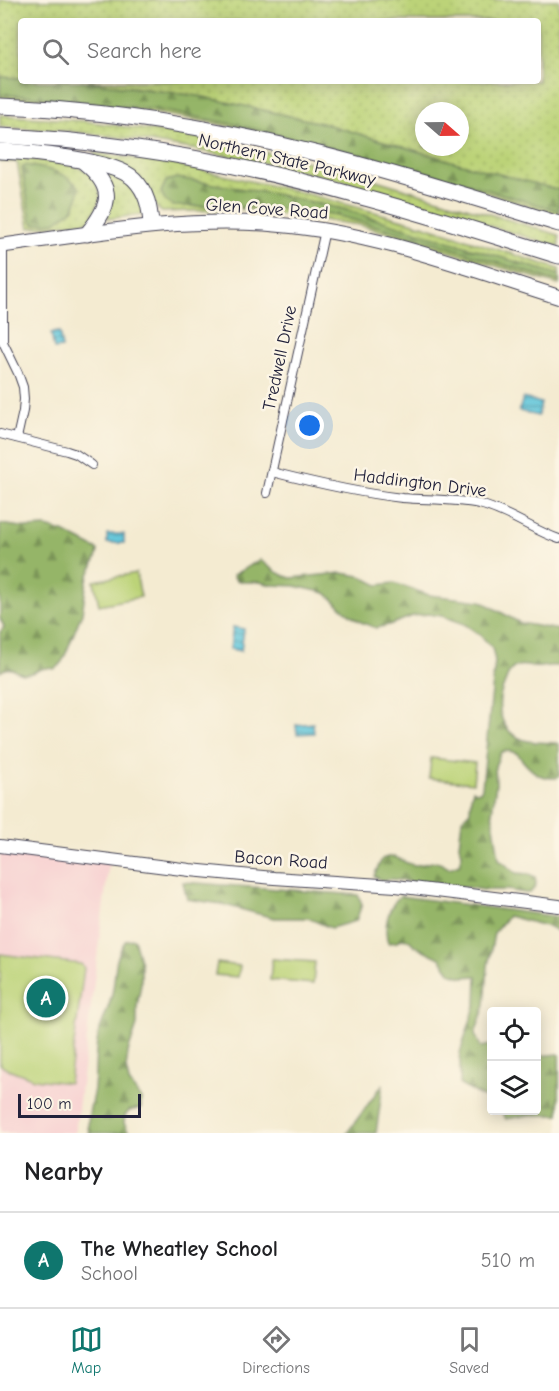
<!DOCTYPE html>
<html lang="en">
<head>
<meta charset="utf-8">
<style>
	body { margin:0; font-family:"Comic Neue",sans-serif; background:#f2f2f2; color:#202124 }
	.controls { position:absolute; right:18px; bottom:18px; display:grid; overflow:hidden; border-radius:6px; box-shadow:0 3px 15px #0003 }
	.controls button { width:54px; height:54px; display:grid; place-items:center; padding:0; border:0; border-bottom:2px solid #e0e0e0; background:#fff; color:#202124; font:30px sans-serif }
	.compass { position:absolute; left:415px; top:102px; width:54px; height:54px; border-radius:50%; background:#fff; box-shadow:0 3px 15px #0003; rotate:110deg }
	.scale { position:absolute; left:18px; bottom:15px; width:123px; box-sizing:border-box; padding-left:6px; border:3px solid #22223b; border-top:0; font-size:16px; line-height:21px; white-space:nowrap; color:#22223b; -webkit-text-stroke:4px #fcf5e5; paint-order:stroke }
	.you { position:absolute; left:310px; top:426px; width:21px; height:21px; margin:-15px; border:4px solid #fff; border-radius:50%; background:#1a73e8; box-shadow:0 0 0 9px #1a73e833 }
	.badge { display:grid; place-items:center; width:39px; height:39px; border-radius:50%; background:#0f766e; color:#fff; font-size:20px; font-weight:700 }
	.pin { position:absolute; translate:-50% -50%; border:3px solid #fff; box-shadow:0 2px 6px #0006 }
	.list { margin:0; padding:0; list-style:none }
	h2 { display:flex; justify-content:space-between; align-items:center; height:78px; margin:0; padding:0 24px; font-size:26px }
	h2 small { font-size:20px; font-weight:400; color:#757577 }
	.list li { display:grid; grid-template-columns:39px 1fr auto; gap:18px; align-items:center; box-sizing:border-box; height:96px; padding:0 24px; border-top:2px solid #e0e0e0 }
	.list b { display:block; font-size:22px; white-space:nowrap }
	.list p { margin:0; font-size:20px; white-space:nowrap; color:#757577 }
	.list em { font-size:20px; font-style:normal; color:#757577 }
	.icon { flex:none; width:33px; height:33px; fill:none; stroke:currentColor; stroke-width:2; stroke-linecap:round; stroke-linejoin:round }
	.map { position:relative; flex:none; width:559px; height:1133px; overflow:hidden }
	.search { position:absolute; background:#fff; box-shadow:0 3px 15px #0003; left:18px; right:18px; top:18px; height:66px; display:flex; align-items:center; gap:15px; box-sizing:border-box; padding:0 21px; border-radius:6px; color:#757577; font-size:22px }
	.sheet { height:174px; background:#fff }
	nav { display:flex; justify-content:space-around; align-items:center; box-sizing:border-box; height:84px; border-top:2px solid #e0e0e0; background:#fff; font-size:16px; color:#757577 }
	nav a { display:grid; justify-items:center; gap:3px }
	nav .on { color:#0f766e }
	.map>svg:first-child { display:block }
	.built { fill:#f7cfd0 }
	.grass { fill:url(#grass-dots); stroke:#6f7a5a; stroke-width:1.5; fill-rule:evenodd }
	.forest { fill:url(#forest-firs); stroke:#5c6c52; stroke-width:1.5 }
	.pitch { fill:#bcd378; stroke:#6f7a5a; stroke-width:1.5 }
	.water { fill:url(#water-rules); stroke:#40748b; stroke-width:1.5 }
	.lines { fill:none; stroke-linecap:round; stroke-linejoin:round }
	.street-casing { stroke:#424052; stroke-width:10 }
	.secondary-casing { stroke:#424052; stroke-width:14 }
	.primary-casing { stroke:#424052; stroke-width:16 }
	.highway-casing { stroke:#424052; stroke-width:17 }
	.street { stroke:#fff; stroke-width:8 }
	.secondary { stroke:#fff; stroke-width:12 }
	.primary { stroke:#fff; stroke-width:14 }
	.highway { stroke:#fff; stroke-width:15 }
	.labels { text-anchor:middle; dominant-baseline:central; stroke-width:5; stroke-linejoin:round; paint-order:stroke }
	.street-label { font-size:18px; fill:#22223b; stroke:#fcf5e5 }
</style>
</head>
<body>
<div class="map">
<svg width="559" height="1133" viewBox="0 0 559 1133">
	<defs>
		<pattern id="grass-dots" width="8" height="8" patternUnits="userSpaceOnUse" patternTransform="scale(1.5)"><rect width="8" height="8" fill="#bcd378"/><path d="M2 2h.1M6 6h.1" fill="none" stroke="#a1b569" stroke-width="1.8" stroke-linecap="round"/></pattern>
		<pattern id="forest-firs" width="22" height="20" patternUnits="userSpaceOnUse" patternTransform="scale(1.5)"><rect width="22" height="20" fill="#95b568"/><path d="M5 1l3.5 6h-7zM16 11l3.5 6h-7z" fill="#799357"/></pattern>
		<pattern id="water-rules" width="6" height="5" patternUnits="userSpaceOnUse" patternTransform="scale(1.5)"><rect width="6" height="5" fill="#5ec6db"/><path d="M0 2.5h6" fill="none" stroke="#4da0b3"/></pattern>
	</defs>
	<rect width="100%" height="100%" fill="#fcf5e5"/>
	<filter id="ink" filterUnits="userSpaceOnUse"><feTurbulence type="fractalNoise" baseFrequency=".0167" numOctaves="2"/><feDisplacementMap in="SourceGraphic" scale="12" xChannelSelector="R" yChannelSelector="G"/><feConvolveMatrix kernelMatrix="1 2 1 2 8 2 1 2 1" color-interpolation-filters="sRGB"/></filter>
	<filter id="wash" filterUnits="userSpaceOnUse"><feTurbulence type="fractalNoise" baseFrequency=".008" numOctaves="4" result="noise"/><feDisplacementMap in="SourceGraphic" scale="24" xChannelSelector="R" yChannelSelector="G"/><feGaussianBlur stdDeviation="1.35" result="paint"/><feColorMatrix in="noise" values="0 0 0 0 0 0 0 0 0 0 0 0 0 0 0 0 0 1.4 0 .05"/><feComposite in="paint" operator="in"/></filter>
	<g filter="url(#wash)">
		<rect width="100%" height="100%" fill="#f4ebd1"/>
		<path class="built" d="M 0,848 L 109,862 L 75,1133 L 0,1133 Z"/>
		<g class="grass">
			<path d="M 0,0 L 559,0 L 559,215 C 377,158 192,105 0,98 ZM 21,21 L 538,21 L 538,81 L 21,81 ZM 424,111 L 460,111 L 460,147 L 424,147 Z"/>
			<path d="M 0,115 L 84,121 L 196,137 L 336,168 L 559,235 L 559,247 L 342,181 L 269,164 L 192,149 L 124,138 L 69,131 L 0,127 Z"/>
			<path d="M 95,153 L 174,164 L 308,194 L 422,225 L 559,269 L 559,285 L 422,243 L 360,225 L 244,209 L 162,212 L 157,208 L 150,192 L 94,159 Z"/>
			<path d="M 0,156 C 19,159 80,161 92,175 C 96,180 99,190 101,196 L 91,221 L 29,228 L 17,162 L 0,162 Z"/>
			<path d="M 111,171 L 134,184 L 144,214 L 108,219 L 107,177 Z"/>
		</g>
		<g class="forest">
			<path d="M 0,77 L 21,78 L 21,81 L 83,81 L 199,96 L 326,124 L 458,163 L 559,190 L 559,211 L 441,176 L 347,151 L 233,124 L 158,110 L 29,96 L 0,95 Z"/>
			<path d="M 26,165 C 49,170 62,170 79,187 L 78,198 L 73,209 L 55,222 L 35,224 L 31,220 L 22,168 Z"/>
			<path d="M 177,178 L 274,194 L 343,209 L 559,275 L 559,282 L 416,237 L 331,214 L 263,207 L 174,206 L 165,200 L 161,192 L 166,181 Z"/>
			<path d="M 0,524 L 29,528 L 46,527 L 63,532 L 98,550 L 97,556 L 87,580 L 82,613 L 64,658 L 60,665 L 54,669 C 40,665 36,675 24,674 C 13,672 12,664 0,672 L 0,632 L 4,627 L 0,618 Z"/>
			<path d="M 260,560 C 270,567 278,575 291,578 L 342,573 L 360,576 L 378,585 L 394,583 L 429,595 L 481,601 L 520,623 L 559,630 L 559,666 C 552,665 547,666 540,667 C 532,668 525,664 517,666 C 509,669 507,678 504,685 C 494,708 501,735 528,741 C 537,743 547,742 556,743 L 559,744 L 559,776 L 556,778 C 541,779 532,772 522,760 C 522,759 517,753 516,753 C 511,750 506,751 501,752 L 495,766 L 496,784 L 492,812 L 499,859 L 516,873 L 529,874 L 535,877 L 536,884 L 535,887 L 530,893 L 525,893 L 508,890 L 485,890 L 459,886 L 418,883 L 391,879 L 381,880 L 374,876 L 382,859 C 400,852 400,864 415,865 C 422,866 429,861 435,862 C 440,862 445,866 449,868 L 460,864 L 462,853 L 459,845 L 460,837 L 462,819 L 470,811 L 471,796 L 473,790 L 476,792 L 480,791 L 482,788 L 495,661 L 492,647 L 479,634 L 464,624 L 442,616 L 428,614 L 413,616 L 389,625 L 376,628 L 361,622 L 344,610 L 326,593 L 295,586 L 272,585 L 260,582 L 244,582 L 236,580 L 233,575 Z"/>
			<path d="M 183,882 L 358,895 L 362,904 L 356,921 L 331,928 L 308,918 L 274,918 L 221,904 L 187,899 Z"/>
			<path d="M 400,896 L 559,917 L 559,932 L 550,927 L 508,916 L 494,933 L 488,966 L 485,1005 L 475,1034 L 481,1047 L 491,1045 L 491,1101 L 460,1085 L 460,1053 L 476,1003 L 477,976 L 462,977 L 451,973 L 440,958 L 415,946 L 409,940 L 400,939 L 397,942 L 388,943 C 383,927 388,907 400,896 Z"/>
			<path d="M 134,939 L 141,964 L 141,983 L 137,1007 L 137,1025 L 128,1052 L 126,1069 L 129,1082 L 141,1099 L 141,1108 L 129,1111 L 125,1116 L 124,1123 L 129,1133 L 89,1133 C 86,1118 92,1103 94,1088 C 96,1071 94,1054 98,1037 C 101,1023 108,1011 111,998 C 117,976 112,960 126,940 Z"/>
			<path d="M 559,1054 L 559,1115 L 529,1115 L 506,1119 L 501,1111 L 536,1110 L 537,1056 Z"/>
			<path d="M 383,1084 L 376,1133 L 347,1133 Z"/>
		</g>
		<g class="pitch">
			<path d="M 136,573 L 141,597 L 99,605 L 94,581 Z"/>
			<path d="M 431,758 L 475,763 L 473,783 L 429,778 Z"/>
			<path d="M 0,954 L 81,964 L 84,968 L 69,1083 L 34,1079 L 3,1067 L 0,1064 Z"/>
			<path d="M 272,959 L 315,962 L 313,984 L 270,980 Z"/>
			<path d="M 217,963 L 240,966 L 238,977 L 215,975 Z"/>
		</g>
		<g class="water">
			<path d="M 59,332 L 62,348 L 54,349 L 51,333 Z"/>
			<path d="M 523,398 L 541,403 L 538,416 L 519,411 Z"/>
			<rect x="107" y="534" width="17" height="9"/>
			<path d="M 233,627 L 244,629 L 241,651 L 230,649 Z"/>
			<path d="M 313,723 L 314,733 L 297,734 L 296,725 Z"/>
		</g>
	</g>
	<g filter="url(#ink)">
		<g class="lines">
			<defs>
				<g id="street">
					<path d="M 3,245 L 3,342 L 18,373 L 23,387 L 24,399 L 23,411 L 17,438"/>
					<path d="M 0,434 L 67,451 L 76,454 L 92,465"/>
					<path d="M 272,472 C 315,483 358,493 402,498 C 428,500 454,499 479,504 C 508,511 532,530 559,539"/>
					<path d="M 267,493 L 325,230"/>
				</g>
				<path id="secondary" d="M 0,846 L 190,870 L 274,878 L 396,886 L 559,906"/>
				<path id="primary" d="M 0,246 C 94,233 186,216 281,225 C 376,233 469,269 559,297"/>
				<g id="highway">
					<path d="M 0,106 C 109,110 217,128 323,155 C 403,175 481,200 559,224"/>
					<path d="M 0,136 C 120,141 238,163 354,195 C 423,213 491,235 559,256"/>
					<path d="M 0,151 C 28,152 115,160 134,179 C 147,192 150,208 151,225"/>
					<path d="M 84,162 C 115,188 112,204 87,234"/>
				</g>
			</defs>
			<use href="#street" class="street-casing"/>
			<use href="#secondary" class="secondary-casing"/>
			<use href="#primary" class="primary-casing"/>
			<use href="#highway" class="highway-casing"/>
			<use href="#street" class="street"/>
			<use href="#secondary" class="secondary"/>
			<use href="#primary" class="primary"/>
			<use href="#highway" class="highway"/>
		</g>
	</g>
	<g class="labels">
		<g class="street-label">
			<text transform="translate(287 160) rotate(13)">Northern State Parkway</text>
			<text transform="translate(267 209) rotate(4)">Glen Cove Road</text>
			<text transform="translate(280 358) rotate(-78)">Tredwell Drive</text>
			<text transform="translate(420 483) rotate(7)">Haddington Drive</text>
			<text transform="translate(281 860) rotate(4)">Bacon Road</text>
		</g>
	</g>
</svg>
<div class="controls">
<button><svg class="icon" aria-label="locate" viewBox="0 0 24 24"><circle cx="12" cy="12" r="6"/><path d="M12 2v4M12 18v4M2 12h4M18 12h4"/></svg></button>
<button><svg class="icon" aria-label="layers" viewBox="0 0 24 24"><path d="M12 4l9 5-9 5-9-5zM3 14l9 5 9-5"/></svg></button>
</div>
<svg class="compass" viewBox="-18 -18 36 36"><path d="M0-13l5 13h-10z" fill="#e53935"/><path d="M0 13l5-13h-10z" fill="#757577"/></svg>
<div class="scale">100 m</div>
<div class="you"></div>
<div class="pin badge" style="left:46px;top:998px">A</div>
<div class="search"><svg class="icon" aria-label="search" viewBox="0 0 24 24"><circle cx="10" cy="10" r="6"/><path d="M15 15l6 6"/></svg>Search here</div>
</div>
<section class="sheet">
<h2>Nearby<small></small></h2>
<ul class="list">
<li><span class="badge">A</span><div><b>The Wheatley School</b><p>School</p></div><em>510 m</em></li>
</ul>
</section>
<nav>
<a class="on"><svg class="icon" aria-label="map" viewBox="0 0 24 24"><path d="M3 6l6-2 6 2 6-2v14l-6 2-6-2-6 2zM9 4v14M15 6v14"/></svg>Map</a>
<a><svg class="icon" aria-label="directions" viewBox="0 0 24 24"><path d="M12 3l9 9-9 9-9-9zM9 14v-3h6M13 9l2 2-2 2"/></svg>Directions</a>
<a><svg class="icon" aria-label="saved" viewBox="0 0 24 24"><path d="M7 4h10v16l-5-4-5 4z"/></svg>Saved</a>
</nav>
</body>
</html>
